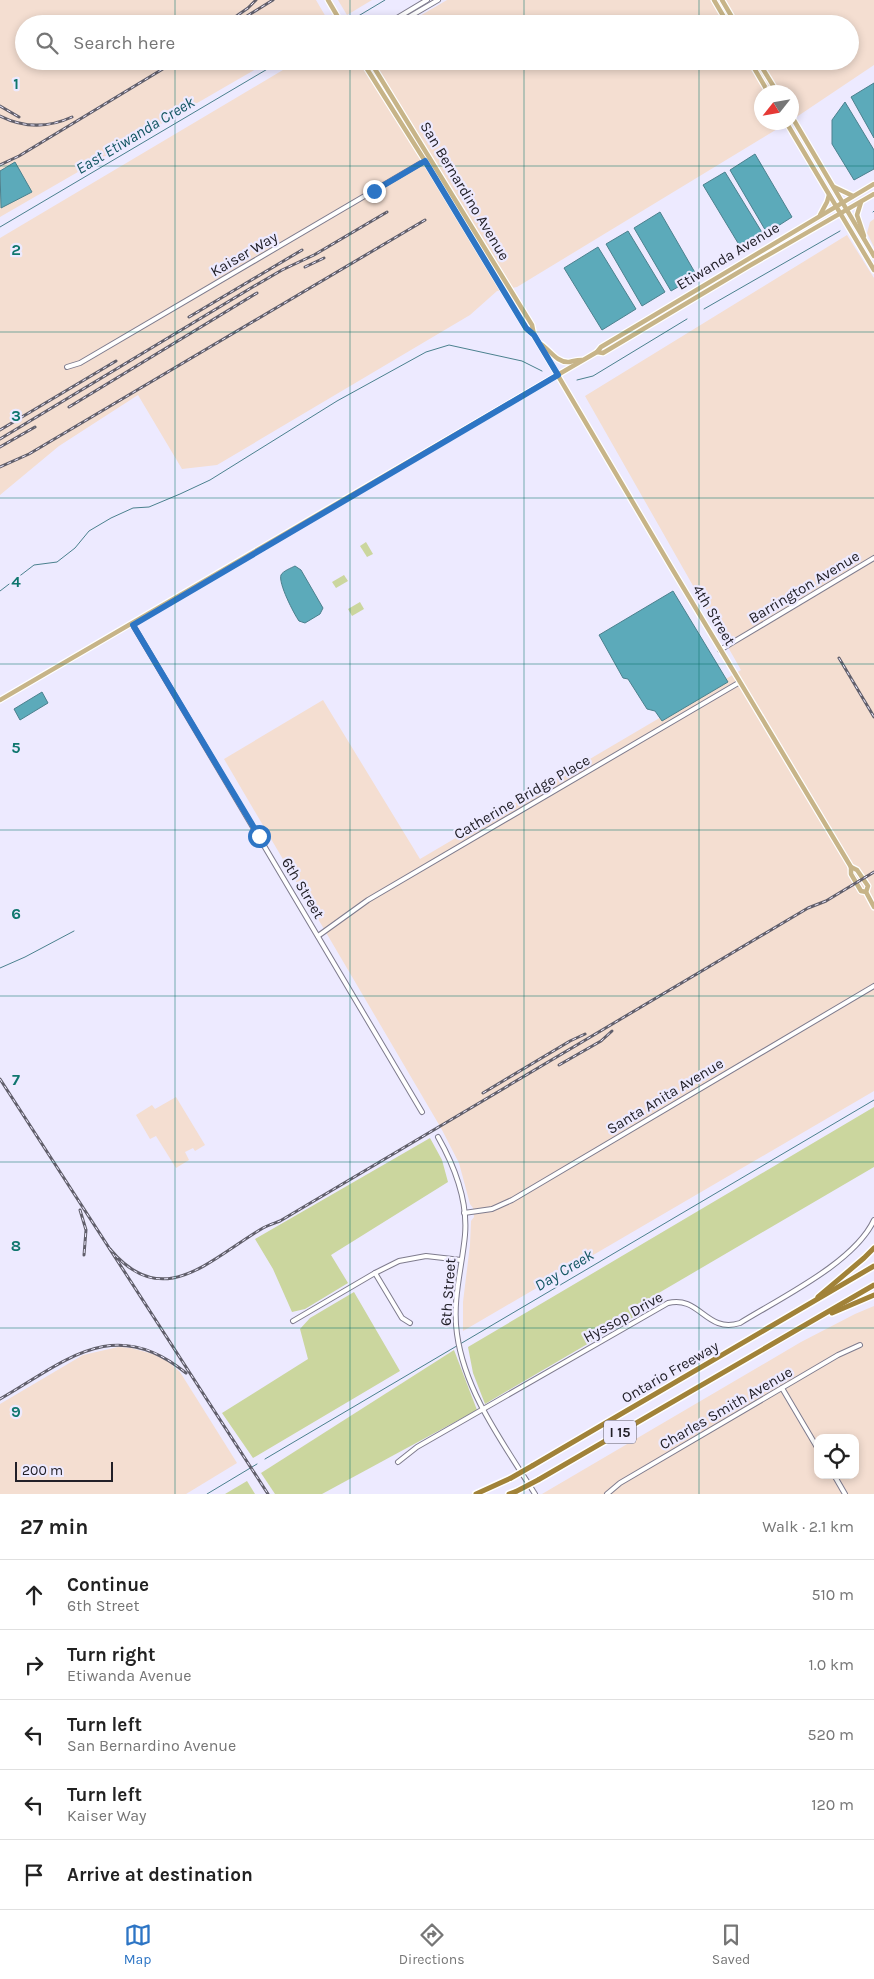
<!DOCTYPE html>
<html lang="en">
<head>
<meta charset="utf-8">
<style>
	body { margin:0; font-family:Karla,sans-serif; background:#f6f6f6; color:#222 }
	.controls { position:absolute; right:15px; bottom:15px; display:grid; overflow:hidden; border-radius:10px; box-shadow:0 2px 8px #0003 }
	.controls button { width:45px; height:45px; display:grid; place-items:center; padding:0; border:0; border-bottom:1px solid #e0e0e0; background:#fff; color:#222; font:25px sans-serif }
	.compass { position:absolute; left:754px; top:85px; width:45px; height:45px; border-radius:50%; background:#fff; box-shadow:0 2px 8px #0003; rotate:239deg }
	.scale { position:absolute; left:15px; bottom:12px; width:98px; box-sizing:border-box; padding-left:5px; border:2px solid #222028; border-top:0; font-size:14px; line-height:18px; white-space:nowrap; color:#222028; -webkit-text-stroke:4px #edeaff; paint-order:stroke }
	.stop { position:absolute; width:15px; height:15px; margin:-11px; border:4px solid #2d75c5; border-radius:50%; background:#fff }
	.stop.end { background:#2d75c5; border-color:#fff; box-shadow:0 1px 5px #0008 }
	.list { margin:0; padding:0; list-style:none }
	h2 { display:flex; justify-content:space-between; align-items:center; height:65px; margin:0; padding:0 20px; font-size:21px }
	h2 small { font-size:16px; font-weight:400; color:#767676 }
	.list li { display:grid; grid-template-columns:32px 1fr auto; gap:15px; align-items:center; box-sizing:border-box; height:70px; padding:0 20px; border-top:1px solid #e0e0e0 }
	.list b { display:block; font-size:19px; white-space:nowrap }
	.list p { margin:0; font-size:16px; white-space:nowrap; color:#767676 }
	.list em { font-size:16px; font-style:normal; color:#767676 }
	.icon { flex:none; width:28px; height:28px; fill:none; stroke:currentColor; stroke-width:2; stroke-linecap:round; stroke-linejoin:round }
	.map { position:relative; flex:none; width:874px; height:1494px; overflow:hidden }
	.search { position:absolute; background:#fff; box-shadow:0 2px 8px #0003; left:15px; right:15px; top:15px; height:55px; display:flex; align-items:center; gap:12px; box-sizing:border-box; padding:0 18px; border-radius:28px; color:#767676; font-size:19px }
	.sheet { height:415px; background:#fff }
	nav { display:flex; justify-content:space-around; align-items:center; box-sizing:border-box; height:70px; border-top:1px solid #e0e0e0; background:#fff; font-size:14px; color:#767676 }
	nav a { display:grid; justify-items:center; gap:2px }
	nav .on { color:#2d75c5 }
	.map>svg:first-child { display:block }
	.industrial { fill:#f4ded1; fill-rule:evenodd }
	.green { fill:#cbd69e }
	.water { fill:#5caaba; stroke:#4b818e }
	.lines { fill:none; stroke-linecap:round; stroke-linejoin:round }
	.stream { stroke:#4b818e; stroke-width:1 }
	.minor-casing { stroke:#7f7c8e; stroke-width:6 }
	.major-casing { stroke:#fff; stroke-width:7 }
	.highway-casing { stroke:#fff; stroke-width:8 }
	.minor { stroke:#fff; stroke-width:4 }
	.major { stroke:#c7b488; stroke-width:4.5 }
	.highway { stroke:#a18238; stroke-width:5 }
	.rail-casing { stroke:#615f6b; stroke-width:3 }
	.rail { stroke:#edeaff; stroke-width:1; stroke-dasharray:4; stroke-linecap:butt }
	.highway-bridge-casing { stroke:#fff; stroke-width:8; stroke-linecap:butt }
	.highway-bridge { stroke:#a18238; stroke-width:5 }
	.route { stroke:#2d75c5; stroke-width:6 }
	.grid { fill:none; stroke:#0f766e; stroke-width:1; stroke-opacity:0.55 }
	.labels { text-anchor:middle; dominant-baseline:central; stroke-width:4.5; stroke-linejoin:round; paint-order:stroke }
	.shield { fill:#edeaff; stroke:#5f5d68; stroke-width:1 }
	.shield-label { font-size:14px; font-weight:bold; fill:#222028 }
	.street-label { font-size:15px; fill:#222028; stroke:#edeaff }
	.water-label { font-size:16px; font-style:italic; fill:#135662; stroke:#edeaff }
	.grid-label { font-size:16px; text-anchor:middle; font-weight:bold; fill:#0f766e; stroke:#edeaff; stroke-width:4.5; stroke-linejoin:round; paint-order:stroke }
</style>
</head>
<body>
<div class="map">
<svg width="874" height="1494" viewBox="0 0 874 1494">
	<rect width="100%" height="100%" fill="#edeaff"/>
	<g class="industrial">
		<path d="M 0,0 L 316,0 L 330,24 L 24,24 L 24,61 L 270,61 L 0,217 Z"/>
		<path d="M 338,0 L 372,0 L 347,15 Z"/>
		<path d="M 447,0 L 874,0 L 874,65 L 792,120 L 792,92 L 762,92 L 762,122 L 787,123 L 517,287 L 497,291 L 470,315 L 217,465 L 182,469 L 138,395 L 59,446 L 0,495 L 0,238 L 298,61 L 850,61 L 850,24 L 406,24 Z"/>
		<path d="M 874,219 L 874,247 L 867,233 L 870,222 Z"/>
		<path d="M 847,235 L 874,278 L 874,1091 L 463,1331 L 463,1302 L 470,1245 L 471,1221 L 474,1217 L 473,1208 L 470,1204 L 459,1163 L 441,1128 L 224,759 L 323,700 L 420,859 L 741,670 L 585,396 Z"/>
		<path d="M 176,1097 L 205,1145 L 195,1151 L 193,1148 L 185,1152 L 189,1160 L 176,1168 L 156,1136 L 150,1139 L 136,1115 L 152,1105 L 155,1109 Z"/>
		<path d="M 874,1306 L 874,1494 L 542,1494 L 801,1342 L 855,1314 ZM 818,1438 L 855,1438 L 855,1475 L 818,1475 Z"/>
		<path d="M 118,1347 L 131,1348 L 153,1354 L 167,1361 L 180,1372 L 237,1463 L 186,1494 L 0,1494 L 0,1404 L 83,1355 Z"/>
	</g>
	<g class="green">
		<path d="M 366,542 L 373,554 L 367,557 L 360,546 Z"/>
		<path d="M 344,575 L 348,581 L 336,588 L 332,582 Z"/>
		<path d="M 360,602 L 364,609 L 352,616 L 348,609 Z"/>
		<path d="M 874,1107 L 874,1167 L 645,1301 L 649,1308 L 485,1404 L 473,1373 L 468,1347 Z"/>
		<path d="M 430,1138 L 442,1160 L 448,1182 L 331,1255 L 348,1283 L 305,1309 L 292,1312 L 273,1269 L 255,1239 Z"/>
		<path d="M 354,1292 L 400,1371 L 253,1458 L 222,1413 L 308,1359 L 300,1329 L 310,1318 Z"/>
		<path d="M 454,1350 L 477,1410 L 322,1494 L 275,1494 L 261,1473 Z"/>
		<path d="M 247,1481 L 255,1494 L 225,1494 Z"/>
	</g>
	<g class="water">
		<path d="M 874,83 L 874,138 L 851,97 Z"/>
		<path d="M 845,102 L 874,150 L 874,169 L 854,180 L 832,144 L 832,120 Z"/>
		<path d="M 755,154 L 792,217 L 767,233 L 730,170 Z"/>
		<path d="M 15,162 L 32,192 L 1,208 L 0,171 Z"/>
		<path d="M 725,172 L 763,234 L 741,248 L 703,185 Z"/>
		<path d="M 660,212 L 697,276 L 671,291 L 634,228 Z"/>
		<path d="M 628,231 L 665,292 L 642,306 L 606,244 Z"/>
		<path d="M 598,247 L 636,309 L 602,330 L 564,268 Z"/>
		<path d="M 295,566 L 301,570 L 323,608 L 320,614 L 305,623 L 299,621 C 294,614 278,583 281,575 C 283,571 291,568 295,566 Z"/>
		<path d="M 673,591 L 728,682 L 662,721 L 655,711 L 647,709 L 628,679 L 623,678 L 599,635 Z"/>
		<path d="M 42,692 L 48,703 L 20,720 L 14,709 Z"/>
	</g>
	<g class="lines">
		<g class="stream">
			<path d="M 350,21 L 385,0"/>
			<path d="M 873,212 L 874,211"/>
			<path d="M 0,227 L 281,61"/>
			<path d="M 704,309 L 840,231"/>
			<path d="M 577,380 L 593,376 L 687,319"/>
			<path d="M 0,591 L 34,565 L 57,562 L 75,548 L 89,531 L 111,518 L 133,508 L 149,507 L 180,494 L 210,480 L 337,401 L 426,352 L 449,345 L 522,361 L 542,371"/>
			<path d="M 0,968 L 25,957 L 74,931"/>
			<path d="M 265,1459 L 874,1100"/>
			<path d="M 207,1494 L 257,1464"/>
		</g>
		<defs>
			<g id="minor">
				<path d="M 387,24 L 427,0"/>
				<path d="M 397,24 L 438,0"/>
				<path d="M 67,367 L 80,363 L 426,160"/>
				<path d="M 133,625 L 422,1112"/>
				<path d="M 720,650 L 874,558"/>
				<path d="M 318,936 L 368,900 L 740,682"/>
				<path d="M 438,1137 C 455,1167 468,1200 465,1235 C 462,1268 452,1300 457,1334 C 465,1393 504,1444 535,1494"/>
				<path d="M 464,1213 L 492,1209 L 512,1200 L 874,986"/>
				<path d="M 375,1273 L 402,1318 L 410,1323"/>
				<path d="M 293,1321 L 375,1273 L 399,1261 L 426,1256 L 461,1260"/>
				<path d="M 782,1388 L 818,1449"/>
				<path d="M 398,1462 L 417,1447 L 668,1303 C 700,1295 706,1334 740,1323 C 780,1298 854,1263 874,1220"/>
				<path d="M 834,1475 L 845,1494"/>
				<path d="M 607,1494 L 620,1483 L 838,1355 L 860,1345"/>
			</g>
			<g id="major">
				<path d="M 328,0 L 342,24"/>
				<path d="M 714,0 L 728,24"/>
				<path d="M 722,0 L 736,24"/>
				<path d="M 362,61 L 425,161 L 526,328 L 534,335"/>
				<path d="M 370,61 L 532,325 L 534,335 L 671,567 L 851,867 L 857,870 L 868,886 L 866,892"/>
				<path d="M 750,61 L 768,92"/>
				<path d="M 758,61 L 777,92"/>
				<path d="M 792,117 L 874,256"/>
				<path d="M 786,122 L 874,270"/>
				<path d="M 834,187 L 853,196"/>
				<path d="M 861,202 L 857,215 L 864,236"/>
				<path d="M 820,215 L 827,202 L 829,195"/>
				<path d="M 541,344 C 550,350 557,363 569,362 C 574,361 577,360 582,360"/>
				<path d="M 597,352 L 603,353 L 749,266 L 874,194"/>
				<path d="M 0,700 L 597,352 L 601,347 L 874,184"/>
				<path d="M 851,867 L 851,874 L 861,891 L 866,892 L 874,907"/>
			</g>
			<g id="highway">
				<path d="M 818,1297 L 864,1258 L 874,1248"/>
				<path d="M 832,1313 L 874,1295"/>
				<path d="M 532,1466 L 874,1266"/>
				<path d="M 538,1480 L 874,1285"/>
				<path d="M 476,1494 L 511,1478"/>
				<path d="M 509,1494 L 517,1491"/>
			</g>
		</defs>
		<use href="#minor" class="minor-casing"/>
		<use href="#major" class="major-casing"/>
		<use href="#highway" class="highway-casing"/>
		<use href="#minor" class="minor"/>
		<use href="#major" class="major"/>
		<use href="#highway" class="highway"/>
		<defs>
			<g id="rail">
				<path d="M 225,24 L 248,8 L 256,0"/>
				<path d="M 234,24 L 273,0"/>
				<path d="M 117,61 C 132,68 148,68 164,61"/>
				<path d="M 0,106 L 19,117"/>
				<path d="M 0,116 C 24,128 48,128 72,117"/>
				<path d="M 0,165 L 19,156 L 176,61"/>
				<path d="M 305,267 L 324,258"/>
				<path d="M 189,317 L 302,250"/>
				<path d="M 69,407 L 257,293"/>
				<path d="M 0,430 L 116,361"/>
				<path d="M 0,439 L 251,288 L 282,270 L 314,255 L 387,212"/>
				<path d="M 0,447 L 35,427"/>
				<path d="M 0,467 L 29,454 L 425,220"/>
				<path d="M 839,658 L 874,717"/>
				<path d="M 559,1065 L 601,1041 L 612,1031"/>
				<path d="M 0,1079 L 268,1494"/>
				<path d="M 483,1093 L 570,1041 L 585,1034"/>
				<path d="M 80,1210 L 86,1230 L 84,1255"/>
				<path d="M 110,1249 C 163,1313 210,1259 263,1228 C 268,1225 275,1223 280,1221 L 808,908 L 826,901 L 874,872"/>
				<path d="M 0,1399 C 66,1361 114,1314 186,1373"/>
			</g>
		</defs>
		<use href="#rail" class="rail-casing"/>
		<use href="#rail" class="rail"/>
		<defs>
			<g id="highway-bridge">
				<path d="M 511,1478 L 532,1466"/>
				<path d="M 517,1491 L 538,1480"/>
			</g>
		</defs>
		<use href="#highway-bridge" class="highway-bridge-casing"/>
		<use href="#highway-bridge" class="highway-bridge"/>
	</g>
	<g class="lines">
		<path class="route" d="M 259,836 L 133,625 L 558,375 L 534,335 L 526,328 L 425,161 L 374,191"/>
	</g>
	<path class="grid" d="M 175,0 L 175,24M 350,0 L 350,24M 524,0 L 524,24M 699,0 L 699,24M 175,61 L 175,1494M 350,61 L 350,1494M 524,61 L 524,1494M 699,61 L 699,1494M 0,166 L 874,166M 0,332 L 874,332M 0,498 L 874,498M 0,664 L 874,664M 0,830 L 874,830M 0,996 L 874,996M 0,1162 L 874,1162M 0,1328 L 874,1328"/>
	<g class="labels">
		<rect class="shield" x="604" y="1420.5" width="32" height="23" rx="4"/>
		<g class="shield-label">
			<text x="620" y="1432">I 15</text>
		</g>
		<g class="street-label">
			<text transform="translate(465 191) rotate(59)">San Bernardino Avenue</text>
			<text transform="translate(244 254) rotate(-30)">Kaiser Way</text>
			<text transform="translate(728 256) rotate(-31)">Etiwanda Avenue</text>
			<text transform="translate(804 587) rotate(-31)">Barrington Avenue</text>
			<text transform="translate(714 615) rotate(59)">4th Street</text>
			<text transform="translate(522 797) rotate(-30)">Catherine Bridge Place</text>
			<text transform="translate(303 888) rotate(59)">6th Street</text>
			<text transform="translate(665 1096) rotate(-31)">Santa Anita Avenue</text>
			<text transform="translate(448 1292) rotate(-86)">6th Street</text>
			<text transform="translate(623 1317) rotate(-29)">Hyssop Drive</text>
			<text transform="translate(670 1372) rotate(-30)">Ontario Freeway</text>
			<text transform="translate(726 1408) rotate(-30)">Charles Smith Avenue</text>
		</g>
		<g class="water-label">
			<text transform="translate(135 135) rotate(-31)">East Etiwanda Creek</text>
			<text transform="translate(564 1270) rotate(-31)">Day Creek</text>
		</g>
	</g>
	<g class="grid-label">
		<text x="16" y="89">1</text>
		<text x="16" y="255">2</text>
		<text x="16" y="421">3</text>
		<text x="16" y="587">4</text>
		<text x="16" y="753">5</text>
		<text x="16" y="919">6</text>
		<text x="16" y="1085">7</text>
		<text x="16" y="1251">8</text>
		<text x="16" y="1417">9</text>
	</g>
</svg>
<div class="controls">
<button><svg class="icon" aria-label="locate" viewBox="0 0 24 24"><circle cx="12" cy="12" r="6"/><path d="M12 2v4M12 18v4M2 12h4M18 12h4"/></svg></button>
</div>
<svg class="compass" viewBox="-18 -18 36 36"><path d="M0-13l5 13h-10z" fill="#e53935"/><path d="M0 13l5-13h-10z" fill="#767676"/></svg>
<div class="scale">200 m</div>
<div class="stop" style="left:259px;top:836px"></div>
<div class="stop end" style="left:374px;top:191px"></div>
<div class="search"><svg class="icon" aria-label="search" viewBox="0 0 24 24"><circle cx="10" cy="10" r="6"/><path d="M15 15l6 6"/></svg>Search here</div>
</div>
<section class="sheet">
<h2>27 min<small>Walk · 2.1 km</small></h2>
<ul class="list">
<li><svg class="icon" aria-label="ahead" viewBox="0 0 24 24"><path d="M12 20V5M6 11l6-6 6 6"/></svg><div><b>Continue</b><p>6th Street</p></div><em>510 m</em></li>
<li><svg class="icon" aria-label="right" viewBox="0 0 24 24"><path d="M7 20v-9h11M14 6l5 5-5 5"/></svg><div><b>Turn right</b><p>Etiwanda Avenue</p></div><em>1.0 km</em></li>
<li><svg class="icon" aria-label="left" viewBox="0 0 24 24"><path d="M17 20v-9H6M10 6l-5 5 5 5"/></svg><div><b>Turn left</b><p>San Bernardino Avenue</p></div><em>520 m</em></li>
<li><svg class="icon" aria-label="left" viewBox="0 0 24 24"><path d="M17 20v-9H6M10 6l-5 5 5 5"/></svg><div><b>Turn left</b><p>Kaiser Way</p></div><em>120 m</em></li>
<li><svg class="icon" aria-label="arrive" viewBox="0 0 24 24"><path d="M6 21V4h12l-3 4 3 4H6"/></svg><div><b>Arrive at destination</b></div></li>
</ul>
</section>
<nav>
<a class="on"><svg class="icon" aria-label="map" viewBox="0 0 24 24"><path d="M3 6l6-2 6 2 6-2v14l-6 2-6-2-6 2zM9 4v14M15 6v14"/></svg>Map</a>
<a><svg class="icon" aria-label="directions" viewBox="0 0 24 24"><path d="M12 3l9 9-9 9-9-9zM9 14v-3h6M13 9l2 2-2 2"/></svg>Directions</a>
<a><svg class="icon" aria-label="saved" viewBox="0 0 24 24"><path d="M7 4h10v16l-5-4-5 4z"/></svg>Saved</a>
</nav>
</body>
</html>
